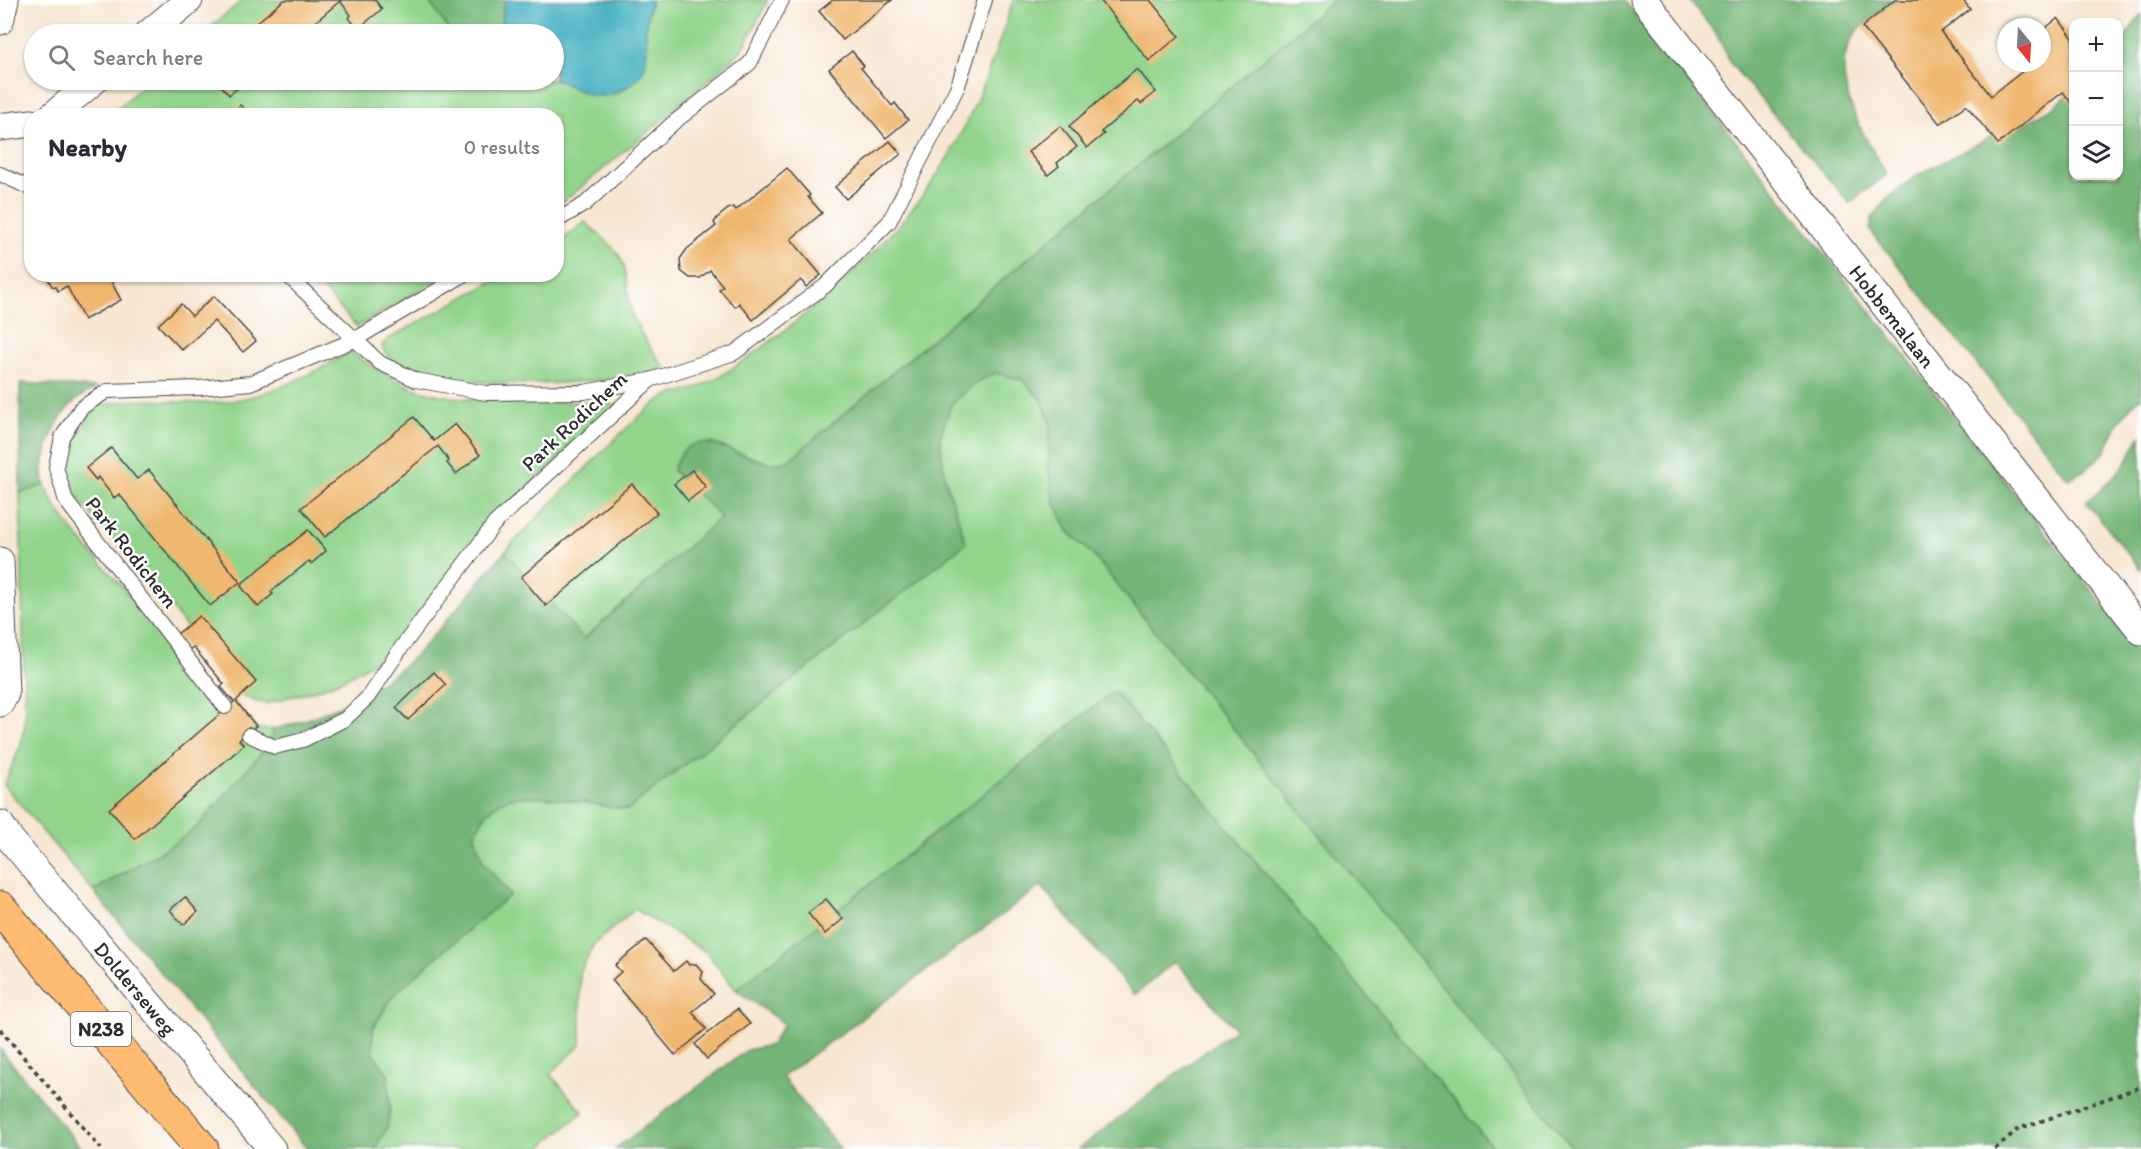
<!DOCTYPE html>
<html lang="en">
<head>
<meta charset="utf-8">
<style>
	body { margin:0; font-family:Itim,sans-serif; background:#f7f7f7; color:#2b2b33 }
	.controls { position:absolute; right:18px; top:18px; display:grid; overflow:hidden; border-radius:12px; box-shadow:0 2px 4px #0004 }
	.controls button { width:54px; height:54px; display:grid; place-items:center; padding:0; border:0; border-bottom:2px solid #e1e1e2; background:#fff; color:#2b2b33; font:30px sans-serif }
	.compass { position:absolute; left:1997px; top:18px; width:54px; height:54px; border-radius:50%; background:#fff; box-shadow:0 2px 4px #0004; rotate:162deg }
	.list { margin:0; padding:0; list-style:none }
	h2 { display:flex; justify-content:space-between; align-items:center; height:78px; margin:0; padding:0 24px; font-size:26px }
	h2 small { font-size:20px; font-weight:400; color:#7c7c81 }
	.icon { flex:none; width:33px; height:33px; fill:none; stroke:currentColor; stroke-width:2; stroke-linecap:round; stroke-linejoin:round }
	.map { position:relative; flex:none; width:2141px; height:1149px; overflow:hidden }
	.search { position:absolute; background:#fff; box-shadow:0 2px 4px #0004; left:24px; top:24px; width:540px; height:66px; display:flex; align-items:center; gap:15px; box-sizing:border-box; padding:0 21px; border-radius:33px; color:#7c7c81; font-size:22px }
	.panel { position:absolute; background:#fff; box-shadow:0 2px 4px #0004; left:24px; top:108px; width:540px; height:174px; border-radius:24px }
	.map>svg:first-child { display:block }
	.green { fill:#92d48c; stroke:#5e805c; stroke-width:1.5 }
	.forest { fill:#75b678; stroke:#507052; stroke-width:1.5 }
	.water { fill:#41aebf; stroke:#366c75; stroke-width:1.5 }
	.building { fill:#efb770 }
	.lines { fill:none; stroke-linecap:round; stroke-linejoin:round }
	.lane-casing { stroke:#4a4744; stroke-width:16 }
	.street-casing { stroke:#4a4744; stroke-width:29 }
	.primary-casing { stroke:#4a4744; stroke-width:35 }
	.path { stroke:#4a4744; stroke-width:4; stroke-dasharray:4.5 4.5; stroke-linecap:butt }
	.lane { stroke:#fff; stroke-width:14 }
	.street { stroke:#fff; stroke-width:27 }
	.primary { stroke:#ffbb71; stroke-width:33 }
	.labels { text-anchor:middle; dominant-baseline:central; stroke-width:5; stroke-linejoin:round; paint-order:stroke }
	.shield { fill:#fff; stroke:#6b6b6b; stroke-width:1.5 }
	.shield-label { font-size:20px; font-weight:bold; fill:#2b2b2b }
	.street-label { font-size:21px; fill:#2b2b2b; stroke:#fff }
</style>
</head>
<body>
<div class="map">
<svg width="2141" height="1149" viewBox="0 0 2141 1149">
	<rect width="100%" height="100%" fill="#fff"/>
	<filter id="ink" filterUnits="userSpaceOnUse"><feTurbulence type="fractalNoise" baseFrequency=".0167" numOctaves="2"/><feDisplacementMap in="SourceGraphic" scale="12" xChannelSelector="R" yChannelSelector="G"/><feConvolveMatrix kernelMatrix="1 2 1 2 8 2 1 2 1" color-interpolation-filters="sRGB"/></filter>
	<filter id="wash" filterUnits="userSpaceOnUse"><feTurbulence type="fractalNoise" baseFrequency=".008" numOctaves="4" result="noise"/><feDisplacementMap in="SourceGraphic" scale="24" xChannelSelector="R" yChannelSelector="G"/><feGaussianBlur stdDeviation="1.35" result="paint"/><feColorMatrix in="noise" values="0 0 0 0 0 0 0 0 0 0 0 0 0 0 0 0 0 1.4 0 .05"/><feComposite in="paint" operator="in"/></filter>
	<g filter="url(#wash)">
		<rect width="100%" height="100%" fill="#f7e6d1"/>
		<g class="green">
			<path d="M 243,0 L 428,0 L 452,34 L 202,34 Z"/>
			<path d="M 651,0 L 768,0 L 743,49 L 685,101 L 573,194 L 557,206 L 556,116 L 108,116 L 150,80 L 554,80 L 554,78 C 567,84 582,94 597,96 C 615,97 641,82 645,65 C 648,54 646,44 646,32 C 646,22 649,10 651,0 Z"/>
			<path d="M 1013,0 L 1334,0 L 788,461 L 771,464 L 711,443 L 673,471 L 722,517 L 583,639 L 505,552 C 532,522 562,493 590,464 C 610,444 631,422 653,405 C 671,390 680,395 699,387 C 714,381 728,371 742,362 C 819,308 912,228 956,143 C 980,98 998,49 1013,0 Z"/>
			<path d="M 585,222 C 596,232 610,242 618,254 C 631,272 625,297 633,317 C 641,335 653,352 665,368 C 609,386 447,394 397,361 C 394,359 388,357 386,354 C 384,352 383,348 382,345 L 390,338 L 504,275 L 556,274 L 557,244 Z"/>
			<path d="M 310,275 L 445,275 L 357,327 Z"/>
			<path d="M 351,352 C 369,364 387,376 406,385 C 457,407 551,401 608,402 L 615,406 L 521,495 L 401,642 C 363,672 333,688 285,698 C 279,700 270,704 263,703 C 252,702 243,695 234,689 C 200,645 166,599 130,556 C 115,538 72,499 68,478 C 63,455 84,425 95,407 C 136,394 172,404 213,403 C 262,400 309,376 351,352 Z"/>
			<path d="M 995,373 L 1023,380 L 1042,400 L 1050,422 L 1048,469 L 1068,531 L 1094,556 L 1573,1149 L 1494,1149 L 1114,691 L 736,990 L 706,952 L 635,909 L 594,944 L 580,973 L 581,1045 L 550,1074 L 583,1112 L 539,1149 L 375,1149 L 388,1125 L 390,1107 L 388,1074 L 373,1054 L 373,1029 L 392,997 L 428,964 L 510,895 L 483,862 L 474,834 C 482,820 489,806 505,800 C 528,790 601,805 627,810 L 966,543 L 945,478 L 940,437 L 951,404 L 977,382 Z"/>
			<path d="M 45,485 C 62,526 97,557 125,590 C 159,630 189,672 222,713 C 236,720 257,733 274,729 L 270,743 L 197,827 L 172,845 L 93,891 L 4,785 L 21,744 L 25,723 L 20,493 Z"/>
		</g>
		<g class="forest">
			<path d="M 428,0 L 505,0 L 501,24 L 480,34 L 452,34 Z"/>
			<path d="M 1334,0 L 1624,0 L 2141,653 L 2141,1149 L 1573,1149 L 1094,556 L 1068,531 L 1054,501 L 1048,469 L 1050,422 L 1042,400 L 1023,380 L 995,373 L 977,382 L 951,404 L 940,437 L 945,478 L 966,543 L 627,810 C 601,805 528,790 505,800 C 489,806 482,820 474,834 L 483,862 L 510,895 L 428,964 L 392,997 L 373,1028 L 373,1053 L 388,1074 L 390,1107 L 388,1125 L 375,1149 L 307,1149 L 93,891 L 172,845 L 197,827 L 270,743 L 274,729 C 319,719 364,696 401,668 C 412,660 421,649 430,639 C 456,611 479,581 505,552 L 584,639 L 721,517 L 673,470 C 690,417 735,458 770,463 C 775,464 783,462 788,461 Z"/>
			<path d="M 1689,0 L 1899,0 C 1886,9 1868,18 1858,30 C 1822,72 1864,136 1887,175 L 1849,203 L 1731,64 L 1717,35 Z"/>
			<path d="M 2141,14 L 2141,398 L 2132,405 L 2118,423 L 2104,453 L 2085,470 L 2068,479 L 1870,230 L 1872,218 L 1886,200 L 1914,177 L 1996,134 L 2026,123 L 2052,108 L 2073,91 L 2074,176 L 2118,176 L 2119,45 Z"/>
			<path d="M 20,383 L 97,388 C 84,393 72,402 64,413 C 51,432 38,463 45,485 L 20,493 Z"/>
			<path d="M 2141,435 L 2141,570 L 2086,502 C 2114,480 2125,467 2141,435 Z"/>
			<path d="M 1114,691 L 1494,1149 L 1078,1149 L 1235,1029 L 1175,961 L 1135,995 L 1041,886 L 782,1077 L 840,1149 L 615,1149 L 747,1050 L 771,1045 L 784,1024 L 736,990 Z"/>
			<path d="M 0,1049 L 82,1149 L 0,1149 Z"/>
		</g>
		<path class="water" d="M 505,0 L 651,0 C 649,10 646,22 646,32 C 646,44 648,54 645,65 C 641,82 615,97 597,96 C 582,94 567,84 554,78 L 554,34 L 505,34 L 501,27 Z"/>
		<g id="blocks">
			<g class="building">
				<path d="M 284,0 L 375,0 L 382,9 L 358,29 L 349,18 L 351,15 L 340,1 L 301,34 L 243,34 Z"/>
				<path d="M 833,0 L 892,0 L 843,40 L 819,11 Z"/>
				<path d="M 1100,0 L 1150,0 L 1179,36 L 1149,61 Z"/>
				<path d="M 1895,0 L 1963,0 L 1970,9 L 1941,32 L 1991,96 L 2033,63 L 2042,63 L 2042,31 L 2058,18 L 2073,38 L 2073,105 L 2063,92 L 1998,144 L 1966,105 L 1940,124 L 1862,27 Z"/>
				<path d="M 852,51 L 864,66 L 861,68 L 892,106 L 895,103 L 908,120 L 886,138 L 829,69 Z"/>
				<path d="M 1137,69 L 1156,92 L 1141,104 L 1138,101 L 1101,132 L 1104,134 L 1087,148 L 1069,126 Z"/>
				<path d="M 216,80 L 248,80 L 229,95 Z"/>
				<path d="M 240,105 L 252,116 L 231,116 Z"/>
				<path d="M 1060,126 L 1077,147 L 1057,163 L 1059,166 L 1048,175 L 1028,152 Z"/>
				<path d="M 890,141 L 901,154 L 846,199 L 835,187 Z"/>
				<path d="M 787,168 L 810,195 L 808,197 L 822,213 L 791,239 L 821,275 L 806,287 L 801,280 L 753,320 L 739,303 L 735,307 L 719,289 L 723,286 L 710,270 L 700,278 L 690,278 L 681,271 L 680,259 L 687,249 L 716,226 L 714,223 L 717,218 L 728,209 L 733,207 L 736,210 Z"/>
				<path d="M 50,274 L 107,274 L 121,300 L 84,320 L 67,286 L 58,291 L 56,287 L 52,286 L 48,279 Z"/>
				<path d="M 214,296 L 256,341 L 243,352 L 214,321 L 182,350 L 158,325 L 181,304 L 192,316 Z"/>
				<path d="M 414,417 L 434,441 L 455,424 L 480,455 L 456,474 L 447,463 L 449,461 L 438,446 L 325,537 L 301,508 Z"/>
				<path d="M 111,448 L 137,479 L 149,470 L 240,582 L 210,606 L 119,494 L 114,498 L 98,477 L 96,480 L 86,468 Z"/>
				<path d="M 692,470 L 706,487 L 688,501 L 674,484 Z"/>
				<path d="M 632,484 L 657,513 L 546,606 L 521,577 Z"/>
				<path d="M 308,530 L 326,551 L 311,564 L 309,561 L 271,592 L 273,594 L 258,607 L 240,585 Z"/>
				<path d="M 199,616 L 256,682 L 236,701 L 256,726 L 239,740 L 244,745 L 135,839 L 109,809 L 234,702 L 221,687 L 224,684 L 193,647 L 189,650 L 176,635 Z"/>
				<path d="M 434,672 L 446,685 L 408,720 L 396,708 Z"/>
				<path d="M 185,897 L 198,912 L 183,925 L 170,910 Z"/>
				<path d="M 826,899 L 843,919 L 825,934 L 808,913 Z"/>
				<path d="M 646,940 L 674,971 L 686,961 L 689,965 L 696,964 L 703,972 L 701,979 L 714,994 L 692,1012 L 706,1029 L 675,1055 L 612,980 L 621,972 L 615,965 Z"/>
				<path d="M 737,1009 L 750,1024 L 707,1059 L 695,1044 Z"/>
			</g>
		</g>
	</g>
	<g filter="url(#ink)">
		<use href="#blocks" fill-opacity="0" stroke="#4a4744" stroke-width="1.5"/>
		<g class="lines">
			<defs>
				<g id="lane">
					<path d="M 0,174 L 32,189"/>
					<path d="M 556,221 L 585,204 L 672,124 L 750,63 L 782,0"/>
					<path d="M 286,274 L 380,363 L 416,380 L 486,393 L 584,392 L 650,380"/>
					<path d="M 225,707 L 66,501 L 56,467 L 62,437 L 81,408 L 107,391 L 199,388 L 250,383 L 354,340 L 465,274"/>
					<path d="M 249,735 L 275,747 L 303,740 L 345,719 L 368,697 L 401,648 L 495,523 L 650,380 L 734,353 L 825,286 L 889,222 L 958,86 L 985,0"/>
				</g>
				<g id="street">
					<path id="s1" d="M 1644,0 L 2141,631"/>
					<path d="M 0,21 L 5,0"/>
					<path d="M 148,34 L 189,0"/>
					<path d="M 52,116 L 95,80"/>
					<path d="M 0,127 L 32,123"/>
					<path d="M 0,561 L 5,694 L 0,703"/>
					<path id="s2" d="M 0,824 L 10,839 L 272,1149"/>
				</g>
				<path id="primary" d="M 0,908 L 202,1149"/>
			</defs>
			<use href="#lane" class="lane-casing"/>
			<use href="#street" class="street-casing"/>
			<use href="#primary" class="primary-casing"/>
			<g class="path">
				<path d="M 0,1029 L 101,1149"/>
				<path d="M 1995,1149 L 2018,1129 L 2141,1087"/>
			</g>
			<use href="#lane" class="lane"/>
			<use href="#street" class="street"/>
			<use href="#primary" class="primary"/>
		</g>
	</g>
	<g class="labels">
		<rect class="shield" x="71" y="1012" width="60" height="34" rx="4.5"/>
		<g class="shield-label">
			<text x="101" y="1029">N238</text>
		</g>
		<g class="street-label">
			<text stroke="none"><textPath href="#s1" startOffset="402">Hobbemalaan</textPath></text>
			<text transform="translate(574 421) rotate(-43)">Park Rodichem</text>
			<text transform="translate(132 552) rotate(52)">Park Rodichem</text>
			<text stroke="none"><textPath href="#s2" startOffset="213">Dolderseweg</textPath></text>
		</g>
	</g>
</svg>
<div class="controls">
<button>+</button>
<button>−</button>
<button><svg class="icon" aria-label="layers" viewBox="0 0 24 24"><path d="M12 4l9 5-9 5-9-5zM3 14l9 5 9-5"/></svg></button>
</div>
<svg class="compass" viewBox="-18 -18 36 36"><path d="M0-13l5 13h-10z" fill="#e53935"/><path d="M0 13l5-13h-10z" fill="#7c7c81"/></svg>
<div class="search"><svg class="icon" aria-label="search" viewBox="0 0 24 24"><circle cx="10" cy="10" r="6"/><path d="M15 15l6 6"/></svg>Search here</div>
<section class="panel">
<h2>Nearby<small>0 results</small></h2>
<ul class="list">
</ul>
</section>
</div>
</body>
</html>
